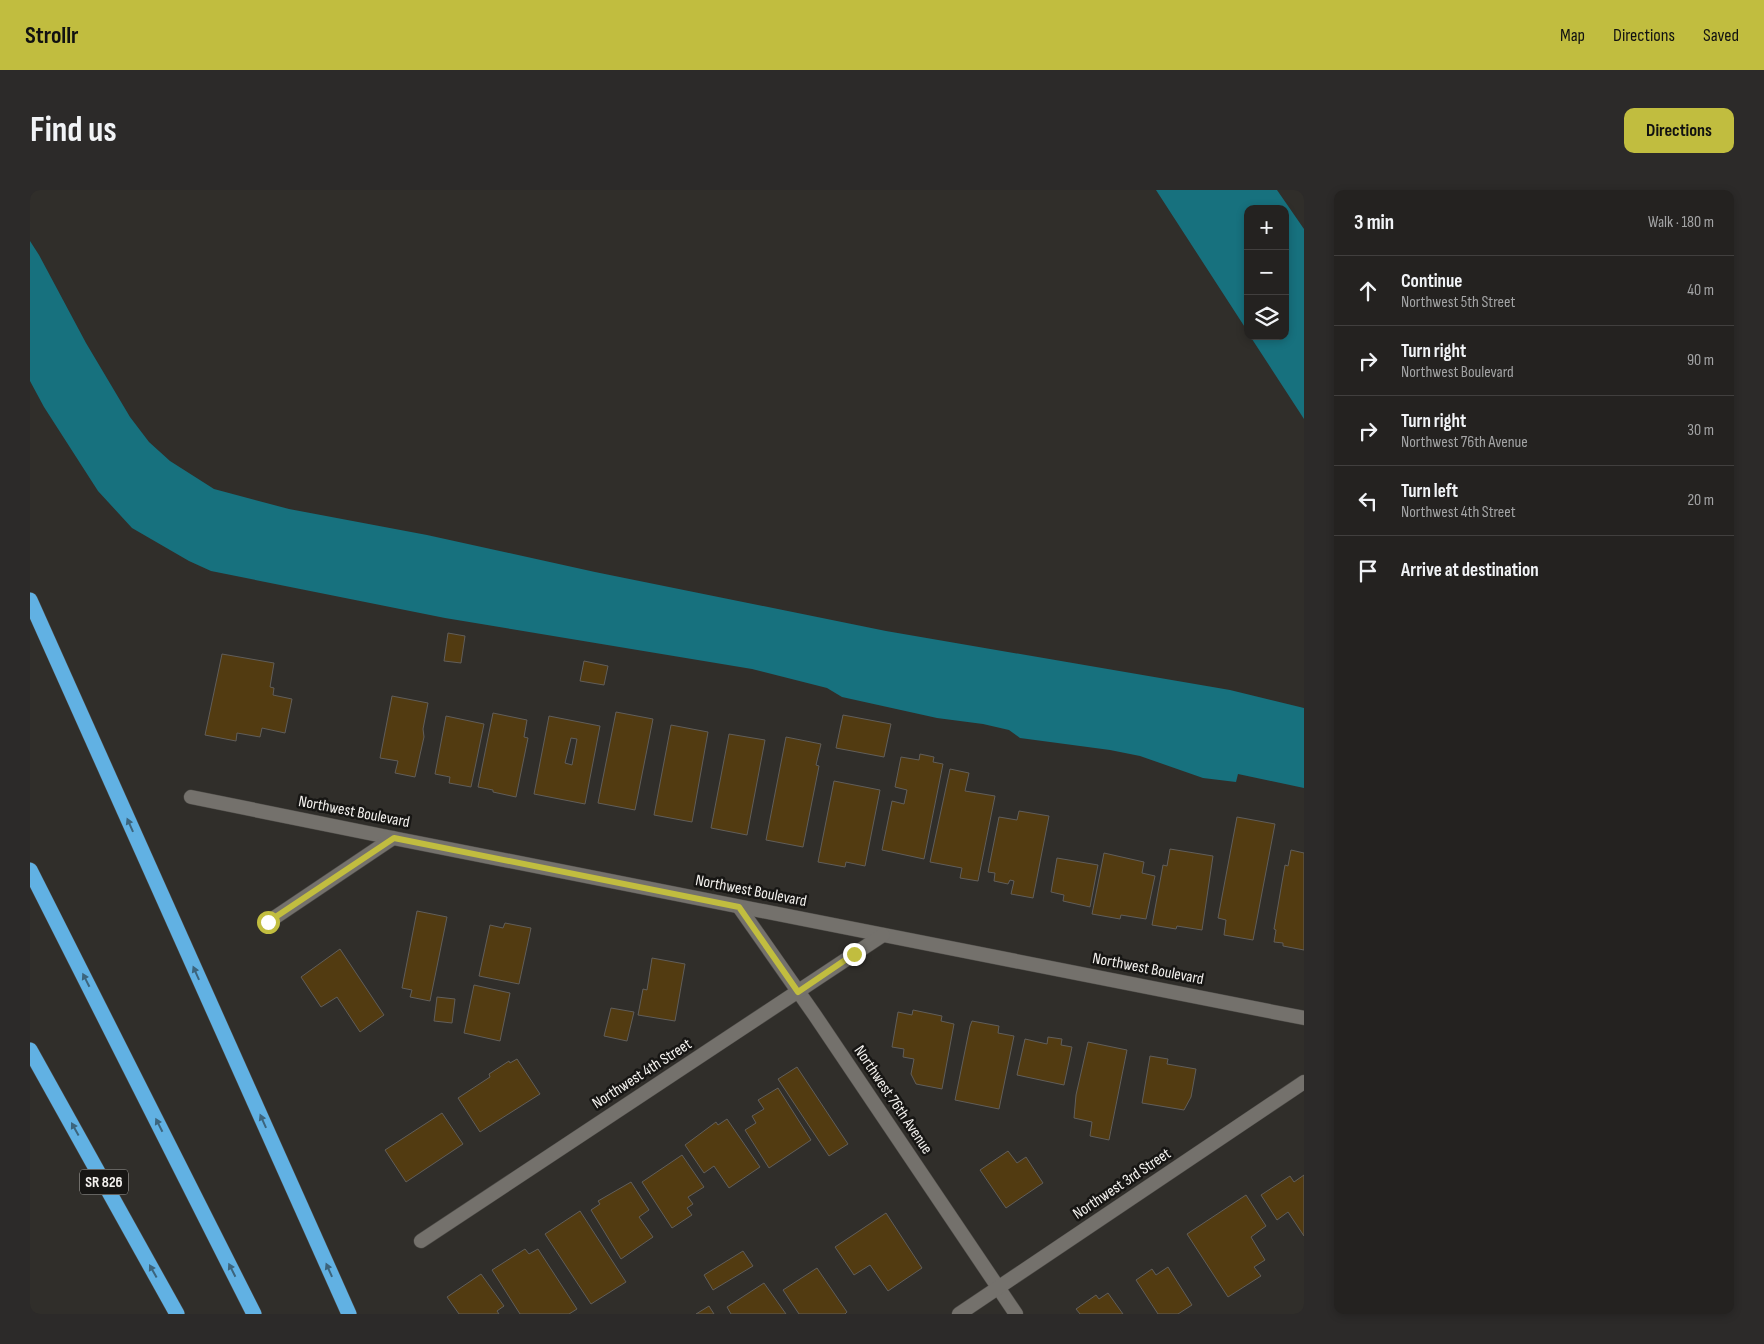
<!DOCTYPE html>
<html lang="en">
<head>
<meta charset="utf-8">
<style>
	body { margin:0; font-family:"Sofia Sans Condensed",sans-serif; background:#2c2a29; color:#f1f3f6 }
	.controls { position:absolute; right:15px; top:15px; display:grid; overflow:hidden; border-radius:10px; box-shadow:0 2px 8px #0003 }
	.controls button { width:45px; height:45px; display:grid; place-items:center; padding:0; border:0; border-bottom:1px solid #413f3e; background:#242220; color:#f1f3f6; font:25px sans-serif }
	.stop { position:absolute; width:15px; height:15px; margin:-11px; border:4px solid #c1bd3f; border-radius:50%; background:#fff }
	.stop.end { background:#c1bd3f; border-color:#fff; box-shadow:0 1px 5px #0008 }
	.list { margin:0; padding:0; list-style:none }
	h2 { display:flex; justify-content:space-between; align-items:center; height:65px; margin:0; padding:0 20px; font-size:21px }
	h2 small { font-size:16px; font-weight:400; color:#a3a4a5 }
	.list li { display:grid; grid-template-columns:32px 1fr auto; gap:15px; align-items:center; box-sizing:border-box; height:70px; padding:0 20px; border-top:1px solid #413f3e }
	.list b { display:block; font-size:19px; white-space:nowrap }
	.list p { margin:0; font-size:16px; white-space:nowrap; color:#a3a4a5 }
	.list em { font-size:16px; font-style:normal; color:#a3a4a5 }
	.icon { flex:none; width:28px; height:28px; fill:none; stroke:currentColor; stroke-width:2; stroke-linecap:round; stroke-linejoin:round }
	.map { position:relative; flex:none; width:1274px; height:1124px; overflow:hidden; border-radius:10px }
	header { display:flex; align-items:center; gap:30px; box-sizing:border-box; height:70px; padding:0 25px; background:#c1bd3f; color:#111 }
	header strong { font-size:24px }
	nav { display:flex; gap:28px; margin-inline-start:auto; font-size:18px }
	.intro { display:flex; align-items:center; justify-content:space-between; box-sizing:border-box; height:120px; padding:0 30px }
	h1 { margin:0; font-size:35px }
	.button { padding:12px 22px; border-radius:10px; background:#c1bd3f; color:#111; font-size:18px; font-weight:700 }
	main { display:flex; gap:30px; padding:0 30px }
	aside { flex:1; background:#242220; border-radius:10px; box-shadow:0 2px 8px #0003 }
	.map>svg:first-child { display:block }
	.water { fill:#17717e }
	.building { fill:#523b11; stroke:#615e5a; fill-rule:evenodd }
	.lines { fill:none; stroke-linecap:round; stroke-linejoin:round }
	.minor-casing { stroke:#4d4b47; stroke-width:15 }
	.motorway-casing { stroke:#4d4b47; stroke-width:16 }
	.minor { stroke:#74716c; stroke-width:14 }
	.motorway { stroke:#61b1e3; stroke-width:15 }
	.oneway { fill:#3c647c }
	.route { stroke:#c1bd3f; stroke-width:6 }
	.labels { text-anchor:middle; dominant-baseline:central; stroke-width:5; stroke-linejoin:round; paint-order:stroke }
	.shield { fill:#171614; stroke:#b2b0ad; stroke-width:1 }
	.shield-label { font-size:15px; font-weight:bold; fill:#f4f2ef }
	.street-label { font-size:16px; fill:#f4f2ef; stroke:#171614 }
</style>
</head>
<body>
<header>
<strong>Strollr</strong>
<nav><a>Map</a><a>Directions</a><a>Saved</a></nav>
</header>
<div class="intro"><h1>Find us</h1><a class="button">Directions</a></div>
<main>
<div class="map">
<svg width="1274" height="1124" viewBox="0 0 1274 1124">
	<rect width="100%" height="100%" fill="#302e2a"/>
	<g class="water">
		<path d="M 1126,0 L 1247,0 L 1274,39 L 1274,229 L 1220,146 L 1255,146 L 1255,19 L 1218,19 L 1218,142 Z"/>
		<path d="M 0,51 L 9,65 L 56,153 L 100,227 L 119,252 L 140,271 L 184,299 L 259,319 L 397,345 L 565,382 L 856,441 L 1200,500 L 1274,518 L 1274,598 L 1208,584 L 1206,592 L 1173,588 L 1110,566 L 1080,560 L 990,548 L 979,540 L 953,534 L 907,528 L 812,507 L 797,498 L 722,479 L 415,428 L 181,381 L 159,371 L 102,338 L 68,301 L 14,217 L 0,191 Z"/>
	</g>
	<g class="building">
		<path d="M 418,443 L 435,446 L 431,473 L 414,471 Z"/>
		<path d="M 192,464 L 244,473 L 240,497 L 244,498 L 243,505 L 262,509 L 255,543 L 232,538 L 230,547 L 207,543 L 206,551 L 175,545 Z"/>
		<path d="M 554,471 L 578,476 L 574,495 L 550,491 Z"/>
		<path d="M 362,506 L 398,513 L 393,539 L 394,547 L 385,587 L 365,583 L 368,571 L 350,568 Z"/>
		<path d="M 586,522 L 623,529 L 605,620 L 568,613 Z"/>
		<path d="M 463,523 L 497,530 L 494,547 L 498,548 L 486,607 L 463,602 L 463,600 L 448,597 Z"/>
		<path d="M 813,525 L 861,534 L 854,567 L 806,558 Z"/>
		<path d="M 416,526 L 454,534 L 441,597 L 419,593 L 420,587 L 405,584 Z"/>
		<path d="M 519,526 L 570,536 L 555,614 L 504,604 ZM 541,548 L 547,549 L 542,575 L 535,573 Z"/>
		<path d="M 641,535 L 678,542 L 662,632 L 624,625 Z"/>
		<path d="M 699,544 L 735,550 L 717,645 L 681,638 Z"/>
		<path d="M 756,547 L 791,554 L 786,575 L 789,576 L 773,657 L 736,650 Z"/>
		<path d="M 890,564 L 904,567 L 903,572 L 913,574 L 894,669 L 852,660 L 862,611 L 874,614 L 877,600 L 865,597 L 871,567 L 889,570 Z"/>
		<path d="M 920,579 L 939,583 L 935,601 L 965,606 L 948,691 L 930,688 L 932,678 L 900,672 Z"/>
		<path d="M 804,591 L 850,600 L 835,676 L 816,672 L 815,677 L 788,672 Z"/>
		<path d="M 989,621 L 1019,626 L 1003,708 L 981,704 L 984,691 L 980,690 L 978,694 L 964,691 L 965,683 L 958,682 L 969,627 L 987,630 Z"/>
		<path d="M 1207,627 L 1245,634 L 1223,750 L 1194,745 L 1196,730 L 1188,728 Z"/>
		<path d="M 1140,659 L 1183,666 L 1172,740 L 1147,736 L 1146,739 L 1122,735 L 1133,675 L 1137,676 Z"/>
		<path d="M 1261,660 L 1274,663 L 1274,760 L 1253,756 L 1253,753 L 1244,752 L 1246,740 L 1244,739 L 1255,675 L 1258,676 Z"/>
		<path d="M 1074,663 L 1114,672 L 1112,683 L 1125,686 L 1116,729 L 1091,725 L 1090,729 L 1062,724 Z"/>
		<path d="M 1027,668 L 1068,675 L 1060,717 L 1033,711 L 1034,705 L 1021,702 Z"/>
		<path d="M 387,721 L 417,727 L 400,811 L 380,807 L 382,800 L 372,798 Z"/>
		<path d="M 475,733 L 501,738 L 489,794 L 449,786 L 460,735 L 473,738 Z"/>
		<path d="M 310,759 L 354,825 L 330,842 L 307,807 L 291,817 L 271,787 Z"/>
		<path d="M 622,768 L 655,774 L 645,831 L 608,825 L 613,799 L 617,800 Z"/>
		<path d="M 444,795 L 480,803 L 470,851 L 434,843 Z"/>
		<path d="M 407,807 L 425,809 L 422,833 L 404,831 Z"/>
		<path d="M 581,818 L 604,822 L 597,851 L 574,846 Z"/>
		<path d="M 883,820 L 912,826 L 911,831 L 924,834 L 912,899 L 886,894 L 881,884 L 884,869 L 873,867 L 874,859 L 862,857 L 868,822 L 882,825 Z"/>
		<path d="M 942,831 L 969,836 L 968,843 L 984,846 L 969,919 L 925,910 L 940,836 Z"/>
		<path d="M 1018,847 L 1032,849 L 1031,855 L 1042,857 L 1034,895 L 987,885 L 995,849 L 1017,854 Z"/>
		<path d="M 1058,852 L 1097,860 L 1079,950 L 1060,946 L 1062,932 L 1044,928 L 1046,905 Z"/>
		<path d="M 1120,866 L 1138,869 L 1137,874 L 1166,879 L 1161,907 L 1154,920 L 1112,913 Z"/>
		<path d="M 487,869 L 510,904 L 450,942 L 428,908 L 460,887 L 459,884 L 479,871 L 480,873 Z"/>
		<path d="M 767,877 L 818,954 L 799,966 L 748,889 Z"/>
		<path d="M 748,898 L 781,950 L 739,978 L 715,940 L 726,933 L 722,926 L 734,919 L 728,910 Z"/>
		<path d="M 412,923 L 433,954 L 376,992 L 355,960 Z"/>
		<path d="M 697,929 L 730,977 L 699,998 L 684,976 L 674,983 L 655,955 L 686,932 L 688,935 Z"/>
		<path d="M 978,961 L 987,973 L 996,967 L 1013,993 L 976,1018 L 950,980 Z"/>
		<path d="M 652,965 L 674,997 L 658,1007 L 663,1014 L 657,1018 L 662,1025 L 642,1038 L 612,992 Z"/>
		<path d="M 1274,985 L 1274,1046 L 1258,1022 L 1247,1030 L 1231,1005 L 1260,986 L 1264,992 Z"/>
		<path d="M 601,992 L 619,1020 L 609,1027 L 623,1047 L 591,1069 L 561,1020 L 570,1014 L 568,1011 Z"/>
		<path d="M 1216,1005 L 1236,1036 L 1221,1047 L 1235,1070 L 1224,1077 L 1231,1086 L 1198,1107 L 1157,1044 Z"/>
		<path d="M 550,1021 L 596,1092 L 561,1114 L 515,1044 Z"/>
		<path d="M 856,1023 L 892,1078 L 858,1101 L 840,1075 L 824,1085 L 805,1057 Z"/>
		<path d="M 495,1059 L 499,1064 L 508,1059 L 547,1119 L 539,1124 L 490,1124 L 462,1080 Z"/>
		<path d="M 713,1061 L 723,1076 L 683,1100 L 674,1085 Z"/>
		<path d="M 1138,1077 L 1162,1115 L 1148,1124 L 1128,1124 L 1106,1090 L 1122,1079 L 1126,1085 Z"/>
		<path d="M 787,1078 L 817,1122 L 815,1124 L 769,1124 L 753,1100 Z"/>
		<path d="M 451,1084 L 474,1116 L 467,1121 L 469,1124 L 429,1124 L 417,1107 Z"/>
		<path d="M 734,1093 L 756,1124 L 701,1124 L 697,1117 Z"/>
		<path d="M 1078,1103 L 1093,1124 L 1050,1124 L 1046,1119 L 1066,1105 L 1069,1109 Z"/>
		<path d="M 679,1116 L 684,1124 L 666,1124 Z"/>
	</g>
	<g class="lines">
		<defs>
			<g id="minor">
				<path d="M 161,607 L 363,648 L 1274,828"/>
				<path d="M 709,717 L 784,824 L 986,1124"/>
				<path d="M 238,732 L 363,648"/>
				<path d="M 391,1051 L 853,745"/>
				<path d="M 929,1124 L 1274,892"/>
			</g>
			<g id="motorway">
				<path d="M 0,410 L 319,1124"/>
				<path d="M 0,680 L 224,1124"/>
				<path d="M 0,860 L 147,1124"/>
			</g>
		</defs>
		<use href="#minor" class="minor-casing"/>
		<use href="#motorway" class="motorway-casing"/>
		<use href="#minor" class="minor"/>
		<use href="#motorway" class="motorway"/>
	</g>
	<defs><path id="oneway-solid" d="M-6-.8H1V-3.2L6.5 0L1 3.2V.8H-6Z" transform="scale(1.25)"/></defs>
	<g class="oneway">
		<use href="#oneway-solid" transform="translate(100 635) rotate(-114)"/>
		<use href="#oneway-solid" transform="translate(166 783) rotate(-114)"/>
		<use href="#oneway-solid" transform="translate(56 790) rotate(-117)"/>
		<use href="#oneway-solid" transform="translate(233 931) rotate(-114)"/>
		<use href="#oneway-solid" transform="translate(129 935) rotate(-117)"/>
		<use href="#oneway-solid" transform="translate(45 939) rotate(-119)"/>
		<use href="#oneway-solid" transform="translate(202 1080) rotate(-117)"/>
		<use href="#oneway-solid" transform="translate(299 1080) rotate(-114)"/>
		<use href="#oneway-solid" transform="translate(123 1081) rotate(-119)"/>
	</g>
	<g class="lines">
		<path class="route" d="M 238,732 L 364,648 L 709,717 L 768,802 L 824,764"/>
	</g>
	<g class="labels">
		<rect class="shield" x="50" y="979.5" width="48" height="25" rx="4"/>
		<g class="shield-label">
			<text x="74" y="992">SR 826</text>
		</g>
		<g class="street-label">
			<text transform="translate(324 622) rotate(11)">Northwest Boulevard</text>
			<text transform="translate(721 701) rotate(11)">Northwest Boulevard</text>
			<text transform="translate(1118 779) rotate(11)">Northwest Boulevard</text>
			<text transform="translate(612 884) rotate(-33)">Northwest 4th Street</text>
			<text transform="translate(863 910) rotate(56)">Northwest 76th Avenue</text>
			<text transform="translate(1092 994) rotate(-34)">Northwest 3rd Street</text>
		</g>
	</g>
</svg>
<div class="controls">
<button>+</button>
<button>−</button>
<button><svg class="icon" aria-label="layers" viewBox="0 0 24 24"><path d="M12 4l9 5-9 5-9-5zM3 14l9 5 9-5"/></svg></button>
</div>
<div class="stop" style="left:238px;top:732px"></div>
<div class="stop end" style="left:824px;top:764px"></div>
</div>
<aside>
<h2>3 min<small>Walk · 180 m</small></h2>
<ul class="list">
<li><svg class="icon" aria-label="ahead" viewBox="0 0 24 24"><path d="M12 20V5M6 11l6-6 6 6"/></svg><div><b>Continue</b><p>Northwest 5th Street</p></div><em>40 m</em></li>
<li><svg class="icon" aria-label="right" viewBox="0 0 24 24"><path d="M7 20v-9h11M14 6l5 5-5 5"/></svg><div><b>Turn right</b><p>Northwest Boulevard</p></div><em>90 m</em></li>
<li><svg class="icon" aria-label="right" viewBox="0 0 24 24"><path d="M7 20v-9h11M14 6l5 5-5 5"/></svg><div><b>Turn right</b><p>Northwest 76th Avenue</p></div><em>30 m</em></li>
<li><svg class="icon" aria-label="left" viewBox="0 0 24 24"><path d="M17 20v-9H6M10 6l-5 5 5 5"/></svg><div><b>Turn left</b><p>Northwest 4th Street</p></div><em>20 m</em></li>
<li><svg class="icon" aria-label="arrive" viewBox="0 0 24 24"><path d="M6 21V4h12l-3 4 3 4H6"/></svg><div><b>Arrive at destination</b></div></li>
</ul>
</aside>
</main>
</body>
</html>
